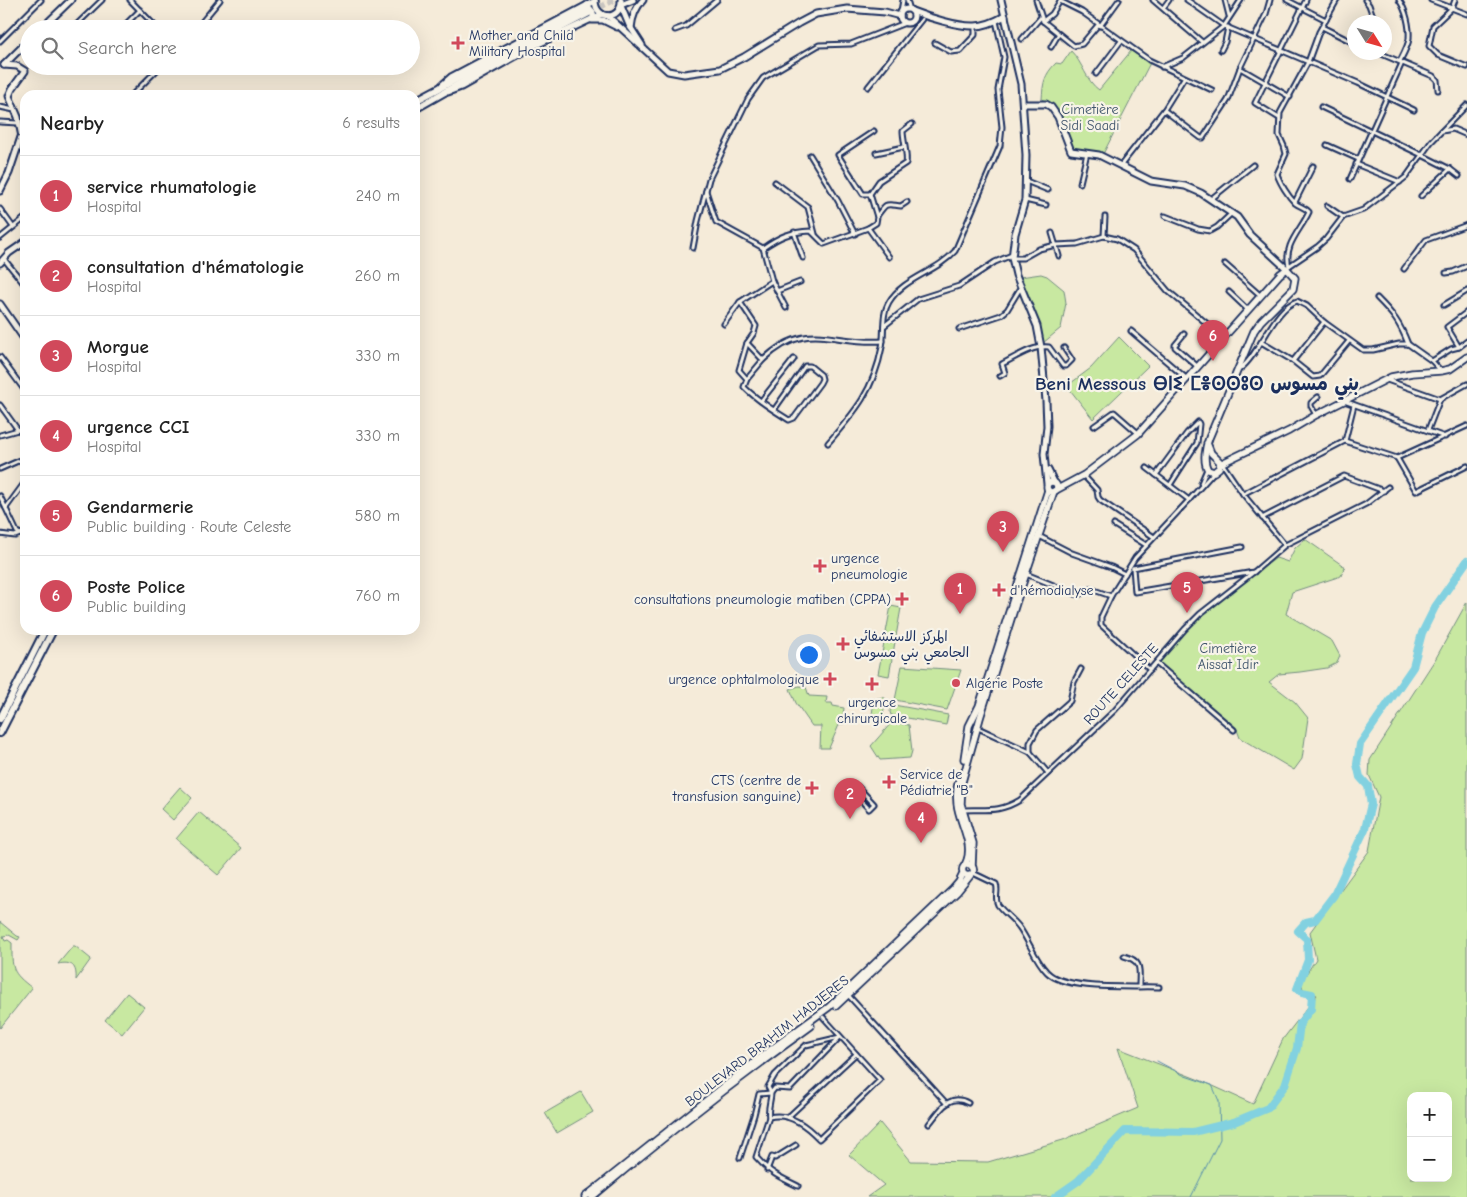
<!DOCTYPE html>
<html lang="en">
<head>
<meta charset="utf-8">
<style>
	body { margin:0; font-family:"Comic Neue","Playpen Sans Arabic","Noto Sans Tifinagh",sans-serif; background:#f6f6f6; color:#222 }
	.controls { position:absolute; right:15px; bottom:15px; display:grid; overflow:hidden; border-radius:10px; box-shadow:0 5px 20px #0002 }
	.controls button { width:45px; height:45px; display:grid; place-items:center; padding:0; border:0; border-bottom:1px solid #e0e0e0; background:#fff; color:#222; font:25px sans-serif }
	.compass { position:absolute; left:1347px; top:15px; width:45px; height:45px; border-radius:50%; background:#fff; box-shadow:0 5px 20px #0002; rotate:127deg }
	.you { position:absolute; left:808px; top:654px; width:18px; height:18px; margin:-12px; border:4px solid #fff; border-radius:50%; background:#1a73e8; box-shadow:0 0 0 8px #1a73e833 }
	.badge { display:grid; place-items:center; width:32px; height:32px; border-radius:50%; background:#d1495b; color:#fff; font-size:16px; font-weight:700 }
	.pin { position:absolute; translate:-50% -41px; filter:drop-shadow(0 1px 2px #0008) }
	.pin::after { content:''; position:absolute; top:26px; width:18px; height:15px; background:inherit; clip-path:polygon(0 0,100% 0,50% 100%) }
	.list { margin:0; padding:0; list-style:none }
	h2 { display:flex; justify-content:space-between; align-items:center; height:65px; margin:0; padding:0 20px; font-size:21px }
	h2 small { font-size:16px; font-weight:400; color:#767676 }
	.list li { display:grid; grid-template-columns:32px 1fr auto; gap:15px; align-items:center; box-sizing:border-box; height:80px; padding:0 20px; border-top:1px solid #e0e0e0 }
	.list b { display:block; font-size:19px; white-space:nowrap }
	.list p { margin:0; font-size:16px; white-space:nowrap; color:#767676 }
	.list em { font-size:16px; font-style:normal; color:#767676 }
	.icon { flex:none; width:28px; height:28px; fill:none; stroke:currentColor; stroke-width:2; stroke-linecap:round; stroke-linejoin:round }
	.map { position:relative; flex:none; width:1467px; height:1197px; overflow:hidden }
	.search { position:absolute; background:#fff; box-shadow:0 5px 20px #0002; left:20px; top:20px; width:400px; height:55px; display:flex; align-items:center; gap:12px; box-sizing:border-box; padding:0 18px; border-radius:28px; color:#767676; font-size:19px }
	.panel { position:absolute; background:#fff; box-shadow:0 5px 20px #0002; left:20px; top:90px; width:400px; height:545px; border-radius:15px }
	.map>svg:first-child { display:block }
	.green { fill:#c8e8a1; stroke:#728c80; fill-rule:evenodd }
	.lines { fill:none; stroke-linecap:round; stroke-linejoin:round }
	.stream { stroke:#5990ac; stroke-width:1 }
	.river { stroke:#82d1e0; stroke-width:8 }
	.highway-tunnel { stroke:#c9c5c0; stroke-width:6; stroke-dasharray:6 3; stroke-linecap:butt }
	.street-casing { stroke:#1b2f5e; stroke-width:7 }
	.secondary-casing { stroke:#1b2f5e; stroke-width:9 }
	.primary-casing { stroke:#1b2f5e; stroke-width:9 }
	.highway-casing { stroke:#1b2f5e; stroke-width:10 }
	.street { stroke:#f7f3e8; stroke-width:3 }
	.secondary { stroke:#f7f3e8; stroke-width:5 }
	.primary { stroke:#f7f3e8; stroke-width:5.5 }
	.highway { stroke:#f7f3e8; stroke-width:6 }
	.poi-dot { fill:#d1495b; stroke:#f7f3e8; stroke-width:2 }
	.labels { text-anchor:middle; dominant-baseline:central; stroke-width:4.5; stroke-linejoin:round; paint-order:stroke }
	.poi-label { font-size:14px; fill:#1b2f5e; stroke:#f7f3e8; text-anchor:start }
	.park-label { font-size:14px; fill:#3e546b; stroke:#f7f3e8 }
	.street-label { font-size:14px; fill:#1b2f5e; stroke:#f7f3e8 }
	.district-label { font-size:19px; font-weight:bold; fill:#1b2f5e; stroke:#f7f3e8 }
</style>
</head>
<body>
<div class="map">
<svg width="1467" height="1197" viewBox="0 0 1467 1197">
	<rect width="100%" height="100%" fill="#f5ebd9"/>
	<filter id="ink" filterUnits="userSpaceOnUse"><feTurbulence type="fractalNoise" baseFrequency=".02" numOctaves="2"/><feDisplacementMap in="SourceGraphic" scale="10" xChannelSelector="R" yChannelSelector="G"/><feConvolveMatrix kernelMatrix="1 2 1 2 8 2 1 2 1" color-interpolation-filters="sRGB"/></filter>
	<g filter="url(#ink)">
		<g class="green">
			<path d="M 1071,51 C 1083,63 1086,81 1099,90 L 1131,51 L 1150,63 L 1103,154 L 1071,147 L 1051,106 L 1042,99 C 1043,83 1044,75 1056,63 L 1062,64 Z"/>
			<path d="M 1041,274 L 1047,276 L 1064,290 L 1066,303 L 1061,328 L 1043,343 L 1038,324 L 1020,277 Z"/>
			<path d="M 1119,337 L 1148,366 L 1093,419 L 1067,386 L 1091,368 Z"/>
			<path d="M 1305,539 L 1345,567 L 1341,576 L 1292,592 L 1286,614 L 1332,641 L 1340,656 L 1337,663 L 1327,668 L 1300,672 L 1279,674 L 1269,682 L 1295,702 L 1308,718 L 1302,759 L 1294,770 L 1240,738 L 1236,727 L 1159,662 L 1200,616 L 1276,558 L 1288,562 L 1295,548 Z"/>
			<path d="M 1467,602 L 1467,1197 L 867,1197 L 884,1185 L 849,1155 L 880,1123 L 911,1161 L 988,1162 L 1063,1140 L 1138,1108 L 1118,1048 L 1202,1081 L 1253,1104 L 1283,1039 L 1317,995 L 1303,989 L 1301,982 L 1316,959 L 1310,932 L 1369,851 L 1379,797 L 1369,775 L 1370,760 L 1436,658 ZM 1411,1096 L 1448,1096 L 1448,1178 L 1411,1178 Z"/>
			<path d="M 891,606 L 901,608 L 889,676 L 878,674 Z"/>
			<path d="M 902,666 L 961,670 L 947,710 L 895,700 Z"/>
			<path d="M 799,686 L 806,687 L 809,696 L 827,697 L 826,703 L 832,703 L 833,706 L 844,708 L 842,725 L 839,725 L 829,748 L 820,748 L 821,726 L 812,726 L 796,703 L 790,689 Z"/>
			<path d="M 883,697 L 886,699 L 882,720 L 879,721 L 872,715 L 874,699 Z"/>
			<path d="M 894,705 L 948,715 L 946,725 L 891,715 L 890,712 L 891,706 Z"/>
			<path d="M 892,722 L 909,725 L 912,751 L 910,758 L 880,760 L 871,746 Z"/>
			<path d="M 180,787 L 192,798 L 173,820 L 161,809 Z"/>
			<path d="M 199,812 L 241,848 L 218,875 L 176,839 Z"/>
			<path d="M 0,922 L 17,936 L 20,937 L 18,940 L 9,935 L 3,936 L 5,941 L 8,940 L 12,943 C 12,969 11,972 32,988 L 0,1028 Z"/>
			<path d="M 73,946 L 75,946 L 91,959 L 76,980 C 77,966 72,961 58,964 Z"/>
			<path d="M 127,993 L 144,1007 L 122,1034 L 105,1020 Z"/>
			<path d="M 581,1092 L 593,1112 L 557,1133 L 545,1113 Z"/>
		</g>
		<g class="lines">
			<path class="stream" d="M 1157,1061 L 1185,1076 L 1212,1085 L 1219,1101 L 1220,1139 L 1191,1197"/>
			<path class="river" d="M 1055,1197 L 1078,1181 L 1125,1131 L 1193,1132 L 1234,1122 L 1268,1108 L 1285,1085 L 1297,1048 L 1300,1023 L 1311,1009 L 1312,994 L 1302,992 L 1297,989 L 1308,960 L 1307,939 L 1298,931 L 1306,922 L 1315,920 L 1334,895 L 1365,829 L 1371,804 L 1368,786 L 1360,777 L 1357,764 L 1360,744 L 1413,667 L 1422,633 L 1435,607 L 1467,561"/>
			<path class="highway-tunnel" d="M 592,11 L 614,0"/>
			<defs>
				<g id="street">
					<path d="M 130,0 L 158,29"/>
					<path d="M 907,0 L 910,10"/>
					<path d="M 1036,0 L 1043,21 L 1074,46 L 1082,44 L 1098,25"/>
					<path d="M 1153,0 L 1202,42"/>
					<path d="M 1187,0 L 1224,26 L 1358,83 L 1414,110"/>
					<path d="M 1225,0 L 1229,16"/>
					<path d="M 1287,0 L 1326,20"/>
					<path d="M 1365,0 L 1369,5 L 1375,22"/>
					<path d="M 1399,0 C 1406,10 1410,26 1409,39 C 1408,46 1403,55 1400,61"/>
					<path d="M 1431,0 L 1467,14"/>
					<path d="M 1455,0 L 1452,8 L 1433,26 L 1429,46 L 1438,55 L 1467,67"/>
					<path d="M 1060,1 L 1082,12 L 1149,60 L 1212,90"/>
					<path d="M 1163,8 L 1169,0"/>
					<path d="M 901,11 L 903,0"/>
					<path d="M 1043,21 L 1052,14 L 1060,1"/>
					<path d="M 1100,26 L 1119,0"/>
					<path d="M 1322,27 L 1354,43"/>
					<path d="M 72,29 L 102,0"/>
					<path d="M 121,29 L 140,10"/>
					<path d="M 196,29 L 220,0"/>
					<path d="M 675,30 L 686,26 L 717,0"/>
					<path d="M 1022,39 L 1041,17"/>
					<path d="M 0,41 L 41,0"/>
					<path d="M 935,43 L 951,52 L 960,51 L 975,35 L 975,26"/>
					<path d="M 1051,47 L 1058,35"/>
					<path d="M 1221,50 L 1225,42 L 1228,27"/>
					<path d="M 1377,52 L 1433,76 L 1437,80 L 1438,90"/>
					<path d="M 59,66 C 65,71 70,71 75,66"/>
					<path d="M 1162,67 L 1183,58 L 1224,26 L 1241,0"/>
					<path d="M 1240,68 L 1290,97"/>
					<path d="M 1096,74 L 1121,41"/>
					<path d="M 868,87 L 922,19"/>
					<path d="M 132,95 L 161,66"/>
					<path d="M 0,107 L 14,110"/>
					<path d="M 1321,107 L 1422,155 L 1450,169 L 1459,176"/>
					<path d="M 1164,110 L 1201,138 L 1203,138 L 1228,100 L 1240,68 L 1266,14 L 1270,0"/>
					<path d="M 1279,118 L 1255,103 L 1306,0"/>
					<path d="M 0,122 L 18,123"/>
					<path d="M 1442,131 L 1453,129 L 1467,135"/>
					<path d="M 1327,145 L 1358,159"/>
					<path d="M 876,153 L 904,147"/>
					<path d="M 810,155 L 838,201 L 855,234"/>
					<path d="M 1356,164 L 1400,182"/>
					<path d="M 1121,165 L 1164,110 L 1184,78"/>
					<path d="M 1350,179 L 1402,63"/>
					<path d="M 1026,181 L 1048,190"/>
					<path d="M 775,182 L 808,207 L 815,234"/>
					<path d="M 1080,183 L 1087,153"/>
					<path d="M 706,191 L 716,222 L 763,248 L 772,281 L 740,302 L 756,326 L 754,333 L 747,343 L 763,360 C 807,318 832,345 883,341"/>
					<path d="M 870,194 L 863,194 L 838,155 L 874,131"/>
					<path d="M 1421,196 L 1450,169"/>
					<path d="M 1211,199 L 1253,165"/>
					<path d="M 1025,200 L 1046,205"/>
					<path d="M 1295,202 L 1313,166"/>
					<path d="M 1327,206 L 1343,217"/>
					<path d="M 0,209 L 13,227"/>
					<path d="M 877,216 C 887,202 885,204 901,206 L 907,202"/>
					<path d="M 1165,216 L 1198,229 L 1210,231 L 1217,227 L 1232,213"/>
					<path d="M 868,228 L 889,257"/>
					<path d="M 794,232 L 803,258"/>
					<path d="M 1052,233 L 1059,256"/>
					<path d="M 1104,236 L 1105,217"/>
					<path d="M 0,238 L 25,218"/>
					<path d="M 693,248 L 698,221 L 709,179 L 748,99 L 763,78 L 819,45 L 851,44 L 905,23"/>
					<path d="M 763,248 C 780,236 790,232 811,231 L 824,244 L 868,228 L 876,223 L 877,217 L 870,194 L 879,181 L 906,163 C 908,156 903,140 903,131 L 912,124"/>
					<path d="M 1012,258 L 1023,258 L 1039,249 L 1056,245 L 1077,244 L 1104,236 L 1117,239 L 1134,250 L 1168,291 L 1223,337"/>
					<path d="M 4,259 L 25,285"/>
					<path d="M 1225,264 L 1260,295"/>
					<path d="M 1289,266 C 1283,245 1301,230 1309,212 C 1305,207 1300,207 1295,203 C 1288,196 1280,183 1277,174 L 1286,154 L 1284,146 L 1279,135 L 1280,113 L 1308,62 L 1319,32 L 1337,0"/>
					<path d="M 1289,266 L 1317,247 L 1326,239 L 1343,217 L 1363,210 L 1406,177 L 1431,142 L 1467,105"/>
					<path d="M 1404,269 L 1426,240 L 1467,225"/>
					<path d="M 1446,273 L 1453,272 L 1467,266"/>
					<path d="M 772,281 L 786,308"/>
					<path d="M 777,291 L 800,282"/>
					<path d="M 1229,292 L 1248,310"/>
					<path d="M 1377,298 C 1393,314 1400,323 1408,344"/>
					<path d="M 1444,305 L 1467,291"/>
					<path d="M 724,324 L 740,302"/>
					<path d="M 884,326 L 918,299 L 959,286 L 995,262 L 1012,255"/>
					<path d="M 959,329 L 1001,315 L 1007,310 L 1021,287"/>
					<path d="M 1131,331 L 1187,379"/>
					<path d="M 1184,334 L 1175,345 L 1175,347 L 1198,367"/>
					<path d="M 1261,342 L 1293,361 L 1313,377 L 1320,376 L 1349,341"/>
					<path d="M 747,343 L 739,370 L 747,379 L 744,387 C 757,400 773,410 789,420 L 794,418 L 820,383 L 822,379 L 821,375 L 810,366 L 805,366 L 774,410"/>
					<path d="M 1459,347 L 1447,327 L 1467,312"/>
					<path d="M 0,357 L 25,391"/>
					<path d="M 1293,361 L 1324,322"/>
					<path d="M 1432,361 L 1451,349 L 1459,347 L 1467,341"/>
					<path d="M 1240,369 C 1260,354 1274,308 1297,301 L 1307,306 L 1324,322 L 1363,350 L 1373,350 L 1399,344 L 1408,344 L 1432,361 L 1441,371"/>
					<path d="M 1000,376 L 1005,373 L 1002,364 C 1016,357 1033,345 1049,347 L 1063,366 L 1066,366 L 1072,360 L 1064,348"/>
					<path d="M 747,379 L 763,360"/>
					<path d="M 1387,380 L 1440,399 L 1467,384"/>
					<path d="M 761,401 L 794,359"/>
					<path d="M 1344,401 L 1445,437"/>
					<path d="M 0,405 L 18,430"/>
					<path d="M 1316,415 L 1311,406 L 1311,403 L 1318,397"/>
					<path d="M 1094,426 L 1114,412 L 1138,433"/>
					<path d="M 1428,430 L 1440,399"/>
					<path d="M 0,435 L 25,428"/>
					<path d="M 1345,441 L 1354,405"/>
					<path d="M 828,443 C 855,412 874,390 882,347 C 885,333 881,315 889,302 C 903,278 937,272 955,251 L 1000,146 L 1002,127 L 998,90 L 1004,57 L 996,21"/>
					<path d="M 1397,458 L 1467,426"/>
					<path d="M 1222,463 L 1243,494 L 1285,545"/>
					<path d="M 1147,468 L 1189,500"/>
					<path d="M 0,469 L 25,458"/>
					<path d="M 1156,475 L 1187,433 L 1198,422 L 1199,424 L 1197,443 L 1170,485"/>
					<path d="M 1084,476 L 1097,490 L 1098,497 L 1100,500 L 1154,537"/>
					<path d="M 1201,483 L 1207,469"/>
					<path d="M 1243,494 L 1345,441 L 1397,458 L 1416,491 L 1467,466"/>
					<path d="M 0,496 L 17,532 L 20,534 L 25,532"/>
					<path d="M 6,508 L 25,482"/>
					<path d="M 1262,518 L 1344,476 L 1384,491"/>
					<path d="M 1114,525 L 1146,545"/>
					<path d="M 0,534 L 15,536 L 20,534"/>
					<path d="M 1039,536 L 1072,553 L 1111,567 L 1125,574"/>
					<path d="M 1133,568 L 1135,592 L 1254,572"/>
					<path d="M 1133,568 L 1242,547"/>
					<path d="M 1026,574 L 1078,595 L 1091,589 L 1111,596"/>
					<path d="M 1156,663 L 1234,730"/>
					<path d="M 1150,670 L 1101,625 L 1101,617 L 1111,596 L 1135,558 L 1189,500 L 1214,472"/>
					<path d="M 978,728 L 1030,752"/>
					<path d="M 1048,773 L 1030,752 L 1030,743 L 1037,730 L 1070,701 L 1074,682 L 1081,669"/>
					<path d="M 853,792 L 869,809 L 874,804 L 858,787"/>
					<path d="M 963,810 C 986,809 999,813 1020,800 L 1115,710 L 1185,629 L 1200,614 L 1255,571 L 1285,545 L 1366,504 L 1388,487"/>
					<path d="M 973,873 L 996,884 C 999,891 994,898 998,905 C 1004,913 1013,919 1019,927 C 1029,941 1035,960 1047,972 C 1065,991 1133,986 1159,987"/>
					<path d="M 1124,956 C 1143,961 1139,970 1139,986"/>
					<path d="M 848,995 L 947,1104"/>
					<path d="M 769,1117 C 767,1110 771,1100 771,1093 L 775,1088 L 790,1089 L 840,1037"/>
					<path d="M 788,1117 L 856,1054"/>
					<path d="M 929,1124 C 940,1111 949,1092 968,1103"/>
					<path d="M 740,1158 L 754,1115 L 759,1094 L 771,1093 L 768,1087 L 775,1075 L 806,1045 L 840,1037"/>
					<path d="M 767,1170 L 772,1157 L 775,1158 L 796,1145"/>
					<path d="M 798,1186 C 779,1177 770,1173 756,1157 L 769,1117 C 789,1112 807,1126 819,1139 L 880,1080 L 823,1017"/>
				</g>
				<g id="secondary">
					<path d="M 595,0 C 595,21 622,21 621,0"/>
					<path d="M 1001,0 L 1021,84 L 1026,155 L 1025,200 L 1015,234 L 1012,258 L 1016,275 L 1037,326 L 1041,347 L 1046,401 L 1047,426 L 1044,454 L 1047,484"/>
					<path d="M 587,5 L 593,12 L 593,19"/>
					<path d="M 621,5 L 633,0"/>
					<path d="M 621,6 L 629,25 L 642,45"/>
					<circle cx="907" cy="16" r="7"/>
					<path d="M 912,11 C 927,17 959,27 975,26 C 985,26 996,21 1005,16"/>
					<path d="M 608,16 L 668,71 L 684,74 L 720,69 L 744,57 L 799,23 L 816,14 L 847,9 L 885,12 L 900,16"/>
					<path d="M 592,20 L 603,20 L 617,27"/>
					<path d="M 631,28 C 632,17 635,8 643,0"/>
					<path d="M 41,29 L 71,0"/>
					<path d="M 4,65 L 17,66 L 25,71 L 12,89 L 9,96 L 18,117 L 25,152"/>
					<path d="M 4,65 L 29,40"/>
					<path d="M 442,85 L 451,77 L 595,1"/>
					<path d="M 448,92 L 461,87 L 532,47 L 602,14"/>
					<path d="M 1023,104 L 1046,104 L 1051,107 L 1058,117 L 1071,151 L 1099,155 L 1151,181 L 1185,186 L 1201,193 L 1237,217 L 1250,235 L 1287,269"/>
					<path d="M 0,191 L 9,173 L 21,137"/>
					<path d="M 0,263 L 9,253 L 25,242"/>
					<path d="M 0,304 L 25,340"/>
					<path d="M 1048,470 L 1054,482"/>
				</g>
				<g id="primary">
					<path d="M 1220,464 L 1289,431 L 1316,415 L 1391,377 L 1412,373 L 1441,371 L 1450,369 L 1467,357"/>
					<circle cx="1052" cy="487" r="5"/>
					<path d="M 1056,490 L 1084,475 L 1138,434 L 1280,274 L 1287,269 L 1295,278 L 1293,289 L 1261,321 L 1254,331 L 1209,438 C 1205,448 1203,462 1208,470 L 1214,472 L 1219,468 L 1220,462 L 1211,453 L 1207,443"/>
					<path d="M 964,759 L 969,726 L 979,706 L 1048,490"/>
					<path d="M 960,776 C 957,785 956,794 957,803 C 959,824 976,845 965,865"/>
					<circle cx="968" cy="870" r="5.5"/>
					<path d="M 972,867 L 973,843 L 961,804 L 962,782 L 980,718 L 1017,600 L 1054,491"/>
					<path d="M 836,1006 L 957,892 L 970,876"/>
					<path d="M 585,1197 L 766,1053 L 829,1007 L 953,889 L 959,882 L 963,874"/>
					<path d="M 592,1197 C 663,1137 736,1080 811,1026"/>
				</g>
				<g id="highway">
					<path d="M 415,101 L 586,10"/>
					<path d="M 415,109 L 527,45 L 589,13"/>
					<path d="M 0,719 L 45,630"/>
					<path d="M 0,733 L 53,630"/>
				</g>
			</defs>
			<use href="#street" class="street-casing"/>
			<use href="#secondary" class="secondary-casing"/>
			<use href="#primary" class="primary-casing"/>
			<use href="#highway" class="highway-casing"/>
			<use href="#street" class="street"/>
			<use href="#secondary" class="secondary"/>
			<use href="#primary" class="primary"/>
			<use href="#highway" class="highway"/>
		</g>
	</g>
	<g class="poi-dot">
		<path d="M455.5 35.5h5v5h5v5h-5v5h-5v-5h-5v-5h5z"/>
		<path d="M817.5 558.5h5v5h5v5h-5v5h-5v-5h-5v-5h5z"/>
		<path d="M996.5 582.5h5v5h5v5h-5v5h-5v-5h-5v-5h5z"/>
		<path d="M899.5 591.5h5v5h5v5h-5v5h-5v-5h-5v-5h5z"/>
		<path d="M840.5 636.5h5v5h5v5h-5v5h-5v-5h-5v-5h5z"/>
		<path d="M827.5 671.5h5v5h5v5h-5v5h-5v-5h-5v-5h5z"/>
		<circle cx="956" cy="683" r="5"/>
		<path d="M869.5 676.5h5v5h5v5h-5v5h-5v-5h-5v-5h5z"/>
		<path d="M886.5 774.5h5v5h5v5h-5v5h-5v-5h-5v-5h5z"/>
		<path d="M809.5 780.5h5v5h5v5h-5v5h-5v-5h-5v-5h5z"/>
	</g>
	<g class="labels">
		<g class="poi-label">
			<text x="469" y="35">Mother and Child<tspan x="469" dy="16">Military Hospital</tspan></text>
			<text x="831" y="558">urgence<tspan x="831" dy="16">pneumologie</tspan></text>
			<text x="1010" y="590">d'hémodialyse</text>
			<text x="891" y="599" text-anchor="end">consultations pneumologie matiben (CPPA)</text>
			<text x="854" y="636">المركز الاستشفائي<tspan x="854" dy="16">الجامعي بني مسوس</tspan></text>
			<text x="819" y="679" text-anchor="end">urgence ophtalmologique</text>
			<text x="966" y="683">Algérie Poste</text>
			<text x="872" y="702" text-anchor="middle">urgence<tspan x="872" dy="16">chirurgicale</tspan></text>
			<text x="900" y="774">Service de<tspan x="900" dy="16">Pédiatrie "B"</tspan></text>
			<text x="801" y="780" text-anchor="end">CTS (centre de<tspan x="801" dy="16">transfusion sanguine)</tspan></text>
		</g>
		<g class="park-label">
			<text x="1090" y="109">Cimetière<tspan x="1090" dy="16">Sidi Saadi</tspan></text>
			<text x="1228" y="648">Cimetière<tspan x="1228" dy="16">Aissat Idir</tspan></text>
		</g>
		<g class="street-label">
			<text transform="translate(1121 684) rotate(-48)">ROUTE CELESTE</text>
			<text transform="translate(767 1041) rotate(-38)">BOULEVARD BRAHIM HADJERES</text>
		</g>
		<g class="district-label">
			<text x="1197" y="384">Beni Messous ⴱⵏⵉ ⵎⴻⵙⵙⵓⵙ بني مسوس</text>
		</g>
	</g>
</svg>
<div class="controls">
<button>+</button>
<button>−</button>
</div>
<svg class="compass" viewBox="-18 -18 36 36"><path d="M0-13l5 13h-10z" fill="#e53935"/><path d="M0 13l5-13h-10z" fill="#767676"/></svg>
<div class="you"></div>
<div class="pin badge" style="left:960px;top:614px">1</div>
<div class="pin badge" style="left:850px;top:819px">2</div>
<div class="pin badge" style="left:1003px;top:552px">3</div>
<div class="pin badge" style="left:921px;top:843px">4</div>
<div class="pin badge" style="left:1187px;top:613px">5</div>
<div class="pin badge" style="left:1213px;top:361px">6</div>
<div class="search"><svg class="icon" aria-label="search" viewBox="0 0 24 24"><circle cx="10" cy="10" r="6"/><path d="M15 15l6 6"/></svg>Search here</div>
<section class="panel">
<h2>Nearby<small>6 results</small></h2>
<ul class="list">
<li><span class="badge">1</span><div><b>service rhumatologie</b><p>Hospital</p></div><em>240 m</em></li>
<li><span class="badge">2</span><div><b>consultation d'hématologie</b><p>Hospital</p></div><em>260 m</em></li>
<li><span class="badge">3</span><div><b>Morgue</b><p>Hospital</p></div><em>330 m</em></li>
<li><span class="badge">4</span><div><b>urgence CCI</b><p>Hospital</p></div><em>330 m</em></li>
<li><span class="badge">5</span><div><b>Gendarmerie</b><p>Public building · Route Celeste</p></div><em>580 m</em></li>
<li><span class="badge">6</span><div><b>Poste Police</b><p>Public building</p></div><em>760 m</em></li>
</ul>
</section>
</div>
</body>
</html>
